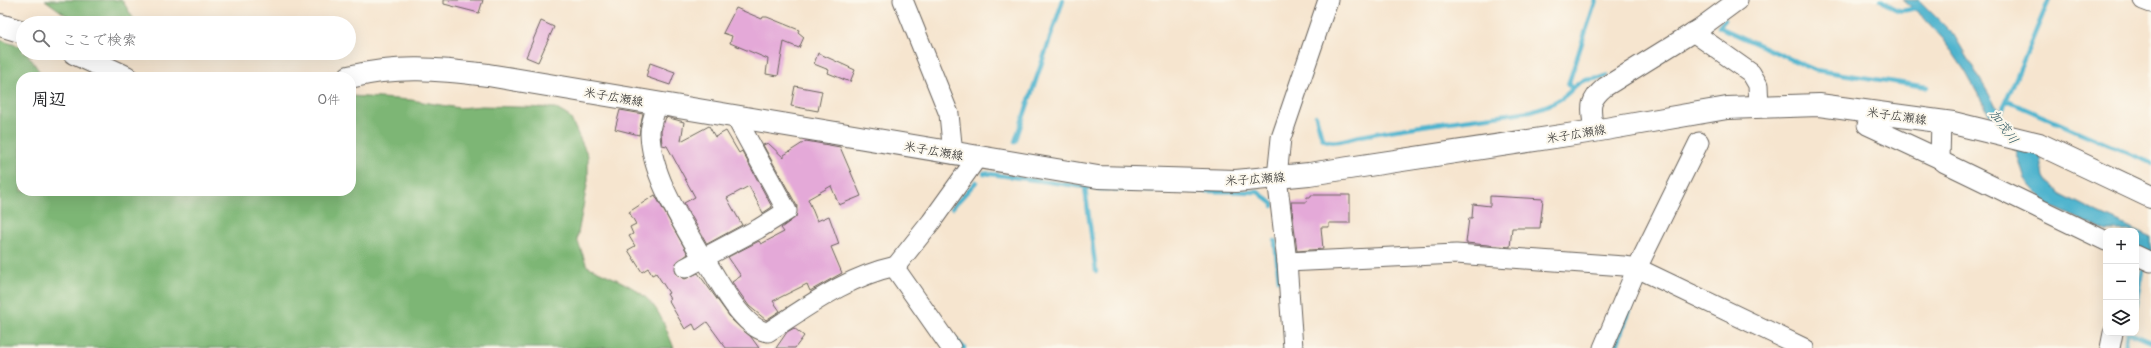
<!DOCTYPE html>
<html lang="ja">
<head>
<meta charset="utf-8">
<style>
	body { margin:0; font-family:"Playpen Sans","Klee One",sans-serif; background:#f2f2f2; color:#202124 }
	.controls { position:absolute; right:12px; bottom:12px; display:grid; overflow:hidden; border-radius:8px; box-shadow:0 4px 16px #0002 }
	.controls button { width:36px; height:36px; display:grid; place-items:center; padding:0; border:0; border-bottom:1px solid #e0e0e0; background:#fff; color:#202124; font:20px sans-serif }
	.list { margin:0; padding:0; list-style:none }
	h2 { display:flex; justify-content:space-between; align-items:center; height:52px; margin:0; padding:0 16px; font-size:17px }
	h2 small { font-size:13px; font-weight:400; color:#757577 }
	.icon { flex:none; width:22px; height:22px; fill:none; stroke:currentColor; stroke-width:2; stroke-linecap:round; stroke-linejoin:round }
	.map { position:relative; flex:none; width:2151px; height:348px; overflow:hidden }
	.search { position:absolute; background:#fff; box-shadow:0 4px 16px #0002; left:16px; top:16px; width:340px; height:44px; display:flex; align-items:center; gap:10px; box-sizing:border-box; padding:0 14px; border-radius:22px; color:#757577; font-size:15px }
	.panel { position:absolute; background:#fff; box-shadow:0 4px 16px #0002; left:16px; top:72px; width:340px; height:124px; border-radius:16px }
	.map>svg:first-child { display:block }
	.forest { fill:#7db674; stroke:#4c6948 }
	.water { fill:#4fb4ce; stroke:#366875 }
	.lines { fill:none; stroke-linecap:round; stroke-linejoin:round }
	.stream { stroke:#4fb4ce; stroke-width:4.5 }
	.building { fill:#e4a9d8 }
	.street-casing { stroke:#68625b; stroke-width:21 }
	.secondary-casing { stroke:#68625b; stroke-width:24 }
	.street { stroke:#fff; stroke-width:19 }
	.secondary { stroke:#fff; stroke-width:22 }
	.labels { text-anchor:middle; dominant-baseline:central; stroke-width:4; stroke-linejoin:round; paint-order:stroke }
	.street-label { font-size:12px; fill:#1c1c1c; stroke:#fbf7ec }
	.water-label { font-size:13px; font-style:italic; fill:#305963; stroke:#fbf7ec }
</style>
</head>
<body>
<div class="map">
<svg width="2151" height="348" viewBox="0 0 2151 348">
	<rect width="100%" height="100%" fill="#fbf7ec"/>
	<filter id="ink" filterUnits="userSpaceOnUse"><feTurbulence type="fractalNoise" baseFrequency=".025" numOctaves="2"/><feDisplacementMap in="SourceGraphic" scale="8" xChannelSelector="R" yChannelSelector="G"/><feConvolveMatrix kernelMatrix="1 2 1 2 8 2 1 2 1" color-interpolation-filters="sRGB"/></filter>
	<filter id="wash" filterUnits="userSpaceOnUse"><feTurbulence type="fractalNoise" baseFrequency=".012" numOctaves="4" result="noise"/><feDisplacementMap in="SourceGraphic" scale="16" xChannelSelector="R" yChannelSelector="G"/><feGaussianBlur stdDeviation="0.9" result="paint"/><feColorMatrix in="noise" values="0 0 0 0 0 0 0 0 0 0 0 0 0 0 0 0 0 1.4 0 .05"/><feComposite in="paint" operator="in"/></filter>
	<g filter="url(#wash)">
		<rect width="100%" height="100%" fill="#f6e5cf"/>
		<g class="forest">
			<path d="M 45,0 L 122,0 L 136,23 L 77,23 Z"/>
			<path d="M 0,40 L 22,47 L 23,53 L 27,53 L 43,77 L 21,77 L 21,191 L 351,191 L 351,96 L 411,100 L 459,108 L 482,106 L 555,108 L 570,117 L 588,156 L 588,180 L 577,239 L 587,266 C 612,278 645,288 659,314 C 665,324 669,337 674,348 L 0,348 Z"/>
		</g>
		<path class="water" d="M 1903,0 L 1919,0 L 1954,35 L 2003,118 L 2041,158 L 2044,177 L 2048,183 L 2061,194 L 2092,210 L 2151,237 L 2151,253 L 2136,246 L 2136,231 L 2106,231 L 2048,205 L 2025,179 L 2016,150 L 1989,114 L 1965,71 L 1944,40 L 1923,17 Z"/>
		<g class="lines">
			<g class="stream">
				<path d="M 1881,0 C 1897,12 1900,13 1919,7"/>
				<path d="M 1725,20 L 1719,27 L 1815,70 L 1927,87"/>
				<path d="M 1573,88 C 1587,74 1591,83 1606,76"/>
				<path d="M 2007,101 L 2151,163"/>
				<path d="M 1316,116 L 1322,138 C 1331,146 1350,138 1361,136 C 1417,125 1474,119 1531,111 C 1547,106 1562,101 1573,88 L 1568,85 L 1596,0"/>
				<path d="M 1999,118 L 2049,0"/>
				<path d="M 1015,142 L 1063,0"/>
				<path d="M 984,173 L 1100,189 L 1258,192 L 1273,204 L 1273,206"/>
				<path d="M 1085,188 L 1096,271"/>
				<path d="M 952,208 L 976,182"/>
				<path d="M 1275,241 L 1279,280"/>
				<path d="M 2136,308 L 2143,271"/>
				<path d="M 2130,333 L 2151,342"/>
				<path d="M 955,339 L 964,348"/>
				<path d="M 1616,348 L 1636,293 L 1642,286"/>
				<path d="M 2125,348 L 2127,333"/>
			</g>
		</g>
		<g id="blocks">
			<g class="building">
				<path d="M 444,0 L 483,0 L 479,13 L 444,4 Z"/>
				<path d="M 736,8 L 762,19 L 763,17 L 767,17 L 799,30 L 798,32 L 804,37 L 799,48 L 784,42 L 778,76 L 766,74 L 768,59 L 730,43 L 732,36 L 723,33 Z"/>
				<path d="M 541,21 L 554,27 L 538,62 L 526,57 Z"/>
				<path d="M 818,53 L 855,70 L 850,82 L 828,73 L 829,70 L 814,64 Z"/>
				<path d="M 650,63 L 675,72 L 670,85 L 646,77 Z"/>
				<path d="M 795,86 L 822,91 L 818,111 L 791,106 Z"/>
				<path d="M 620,110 L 643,114 L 639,135 L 615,129 Z"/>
				<path d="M 666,117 L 684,122 L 681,141 L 709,126 L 715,137 L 726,131 L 739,153 L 742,151 L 772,207 L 763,213 L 749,186 L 727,198 L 742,225 L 707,244 L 684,203 L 695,197 L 667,146 L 662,145 L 661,131 Z"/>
				<path d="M 806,141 L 840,147 L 861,196 L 839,205 L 831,186 L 808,199 L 817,221 L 829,216 L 839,244 L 831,247 L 842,273 L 810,291 L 807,284 L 773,301 L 780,311 L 766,320 L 749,306 L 732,282 L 741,276 L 728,257 L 759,241 L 761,244 L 784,232 L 781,228 L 796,217 L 797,206 L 763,145 L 768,143 L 784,158 L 784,155 Z"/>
				<path d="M 655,195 L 688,254 L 676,263 L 676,274 L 685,279 L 698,273 L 732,320 L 751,337 L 759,348 L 726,348 L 707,322 L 696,330 L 693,324 L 685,329 L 668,300 L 670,299 L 667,294 L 669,293 L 656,273 L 652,275 L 648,268 L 642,272 L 628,250 L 635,246 L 629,236 L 633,234 L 630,227 L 636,224 L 629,212 Z"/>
				<path d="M 1311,195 L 1350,195 L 1350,223 L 1329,223 L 1329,227 L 1321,227 L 1323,249 L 1297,251 L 1291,202 L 1306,202 L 1307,197 L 1311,197 Z"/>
				<path d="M 1490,196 L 1543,199 L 1540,228 L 1512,228 L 1510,247 L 1466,243 L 1469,218 L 1472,218 L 1473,204 L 1490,206 Z"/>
				<path d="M 794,328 L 804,336 L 795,348 L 776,348 L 787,332 Z"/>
			</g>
		</g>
	</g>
	<g filter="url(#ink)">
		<use href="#blocks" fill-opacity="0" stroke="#68625b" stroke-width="1"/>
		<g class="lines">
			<defs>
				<g id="street">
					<path d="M 903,0 L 949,114 L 953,154"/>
					<path d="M 2143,0 L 2151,3"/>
					<path d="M 1693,32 L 1751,73 L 1758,85 L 1759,107"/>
					<path d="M 657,104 C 655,113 650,124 650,133 C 651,176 682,222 703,259"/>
					<path d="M 1941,121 L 1940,159 L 1945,163 L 2106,241"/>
					<path d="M 1867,125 L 1940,159"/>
					<path d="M 1594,131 C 1591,109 1587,102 1605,87 L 1700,28 L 1738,0"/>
					<path d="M 2136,255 L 2151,262"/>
					<path d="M 704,258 C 718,279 743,330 768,332 C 810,305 846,277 896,266"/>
					<path d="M 1287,262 L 1456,254 L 1624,266 L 1637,268 L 1804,348"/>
					<path d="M 685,268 L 758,229 L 787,211 L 735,116"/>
					<path d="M 951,348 L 897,271 L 896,266 L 931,222 L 977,158"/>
					<path d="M 1293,348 L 1287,262 L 1277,177 L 1281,138 L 1328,0"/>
					<path d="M 1603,348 L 1637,268 L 1699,142"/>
					<path d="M 2110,348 L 2113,333"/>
				</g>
				<g id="secondary">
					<path d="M 0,25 L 23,32"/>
					<path d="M 74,53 L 126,77"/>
					<path d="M 349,77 C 398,65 438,69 488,75 L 1098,177 L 1236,181 L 1309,174 L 1594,131 L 1727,108 L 1819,105 L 1953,123 L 2039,144 L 2151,197"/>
				</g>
			</defs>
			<use href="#street" class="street-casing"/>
			<use href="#secondary" class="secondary-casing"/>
			<use href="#street" class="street"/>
			<use href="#secondary" class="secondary"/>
		</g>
	</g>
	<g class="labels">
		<g class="street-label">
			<text transform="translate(614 96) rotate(10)">米子広瀬線</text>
			<text transform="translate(1897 115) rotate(8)">米子広瀬線</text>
			<text transform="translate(1576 133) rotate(-9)">米子広瀬線</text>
			<text transform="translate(934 150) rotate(10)">米子広瀬線</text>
			<text transform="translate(1255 178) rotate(-4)">米子広瀬線</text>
		</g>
		<g class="water-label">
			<text transform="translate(2005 126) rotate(54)">加茂川</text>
		</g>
	</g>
</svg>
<div class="controls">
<button>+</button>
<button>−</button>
<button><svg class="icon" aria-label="layers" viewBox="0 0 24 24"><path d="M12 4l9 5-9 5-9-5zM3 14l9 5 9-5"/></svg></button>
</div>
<div class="search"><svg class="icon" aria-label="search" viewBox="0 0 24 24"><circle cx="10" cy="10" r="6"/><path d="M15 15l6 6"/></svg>ここで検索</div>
<section class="panel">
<h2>周辺<small>0件</small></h2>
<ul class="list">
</ul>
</section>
</div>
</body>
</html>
